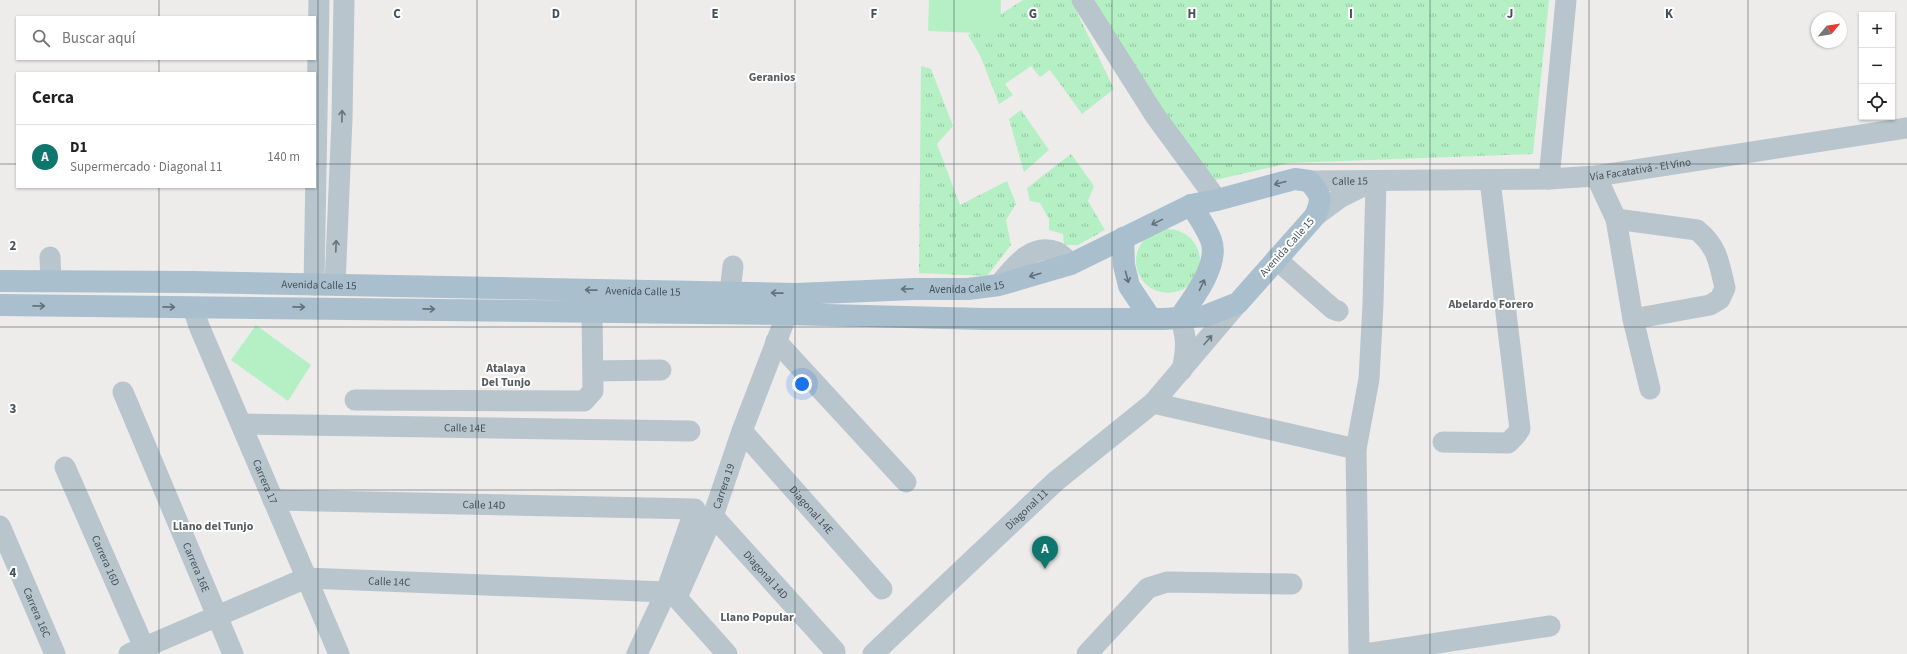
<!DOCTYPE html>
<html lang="es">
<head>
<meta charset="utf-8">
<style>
	body { margin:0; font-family:"Source Sans 3",sans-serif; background:#f2f2f2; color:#202124 }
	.controls { position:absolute; right:12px; top:12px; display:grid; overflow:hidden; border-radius:0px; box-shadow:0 1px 3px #0004 }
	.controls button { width:36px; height:36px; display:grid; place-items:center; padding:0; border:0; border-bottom:1px solid #e0e0e0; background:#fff; color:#202124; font:20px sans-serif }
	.compass { position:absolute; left:1811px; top:12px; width:36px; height:36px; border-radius:50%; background:#fff; box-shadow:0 1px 3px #0004; rotate:60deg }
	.you { position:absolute; left:802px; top:384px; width:14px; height:14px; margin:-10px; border:3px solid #fff; border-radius:50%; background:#1a73e8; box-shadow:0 0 0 6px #1a73e833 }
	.badge { display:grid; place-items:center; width:26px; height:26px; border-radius:50%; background:#0f766e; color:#fff; font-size:13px; font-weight:700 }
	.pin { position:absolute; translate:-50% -33px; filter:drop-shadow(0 1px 2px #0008) }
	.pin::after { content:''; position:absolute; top:21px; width:14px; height:12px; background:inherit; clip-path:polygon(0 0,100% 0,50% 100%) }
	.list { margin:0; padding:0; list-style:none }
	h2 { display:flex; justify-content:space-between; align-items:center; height:52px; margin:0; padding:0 16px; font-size:17px }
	h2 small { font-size:13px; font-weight:400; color:#757577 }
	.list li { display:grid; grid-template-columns:26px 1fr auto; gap:12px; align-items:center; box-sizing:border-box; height:64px; padding:0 16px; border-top:1px solid #e0e0e0 }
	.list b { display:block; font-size:15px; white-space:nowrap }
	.list p { margin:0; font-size:13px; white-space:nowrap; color:#757577 }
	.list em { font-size:13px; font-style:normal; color:#757577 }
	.icon { flex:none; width:22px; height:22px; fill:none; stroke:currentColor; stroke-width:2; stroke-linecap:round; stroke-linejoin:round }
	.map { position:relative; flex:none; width:1907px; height:654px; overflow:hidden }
	.search { position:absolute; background:#fff; box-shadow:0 1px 3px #0004; left:16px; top:16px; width:300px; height:44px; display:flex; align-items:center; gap:10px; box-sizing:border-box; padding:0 14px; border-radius:0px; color:#757577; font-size:15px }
	.panel { position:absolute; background:#fff; box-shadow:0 1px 3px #0004; left:16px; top:72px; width:300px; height:116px; border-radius:0px }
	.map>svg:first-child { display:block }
	.grass { fill:url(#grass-tufts) }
	.pitch { fill:#b5f0c5 }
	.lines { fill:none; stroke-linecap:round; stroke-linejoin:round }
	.minor { stroke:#b8c5cc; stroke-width:21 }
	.major { stroke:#a9bfcd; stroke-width:22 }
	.oneway { stroke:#66747c }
	.oneway2 { stroke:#62727c }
	.grid { fill:none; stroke:#435159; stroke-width:1; stroke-opacity:0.55 }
	.labels { text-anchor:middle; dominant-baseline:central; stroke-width:4; stroke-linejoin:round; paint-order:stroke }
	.street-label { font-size:11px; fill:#435159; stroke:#fff }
	.neighbourhood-label { font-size:12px; font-weight:bold; fill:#585d61; stroke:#fff }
	.grid-label { font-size:13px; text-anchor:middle; font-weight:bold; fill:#435159; stroke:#fff; stroke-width:4; stroke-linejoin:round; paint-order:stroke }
</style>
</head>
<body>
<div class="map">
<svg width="1907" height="654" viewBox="0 0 1907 654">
	<defs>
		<pattern id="grass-tufts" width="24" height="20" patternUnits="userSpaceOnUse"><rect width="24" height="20" fill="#b5f0c5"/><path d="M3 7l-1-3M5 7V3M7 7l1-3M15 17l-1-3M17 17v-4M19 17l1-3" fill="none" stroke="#95c5a3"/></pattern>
	</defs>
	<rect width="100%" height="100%" fill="#eeebeb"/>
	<g class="grass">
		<path d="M 1023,0 L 1071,0 L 1114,89 L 1082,114 L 1050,70 L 1040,77 L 1031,66 L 1005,84 L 1013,95 L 999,104 L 980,55 L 968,35 Z"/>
		<path d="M 1094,0 L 1549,0 L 1533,154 L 1289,163 L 1202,183 Z"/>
		<path d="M 921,66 L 931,69 L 953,126 L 937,144 L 960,205 L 1007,181 L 1016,204 L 1006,220 L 1011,245 L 987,276 L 919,273 Z"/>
		<path d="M 1021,110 L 1049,150 L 1024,172 L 1009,119 Z"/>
		<path d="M 1071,154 L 1094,186 L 1088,201 L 1105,230 L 1078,245 L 1064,245 L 1063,234 L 1049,230 L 1049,219 L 1040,203 L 1030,201 L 1027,188 Z"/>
		<circle cx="1168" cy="261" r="32"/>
	</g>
	<g class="pitch">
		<path d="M 929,0 L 1001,0 L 1000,34 L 928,31 Z"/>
		<path d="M 256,325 L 311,365 L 288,401 L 231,360 Z"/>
	</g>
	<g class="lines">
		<g class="minor">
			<path d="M 1082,0 L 1154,114 L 1217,200"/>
			<path d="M 1596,176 L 1616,219 L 1633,319 L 1650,389"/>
			<path d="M 1549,179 L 1566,0"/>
			<path id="s1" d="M 1309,181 L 1549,179 L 1596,176 L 1907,128"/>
			<path d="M 1315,216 L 1341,197 L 1371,182"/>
			<path d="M 1616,219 L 1697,230 C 1718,247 1719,263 1725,288 L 1720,299 L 1710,305 L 1633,319"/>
			<path d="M 50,257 L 51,281"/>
			<path d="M 1276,259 L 1333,309 L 1338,311"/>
			<path d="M 314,285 L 319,0"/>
			<path d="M 335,285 L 342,119 L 344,0"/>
			<path d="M 999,285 C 1013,268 1031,242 1057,252 C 1062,254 1067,261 1071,264"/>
			<path d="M 730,292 L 733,266"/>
			<path id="s2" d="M 193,308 L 199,326 L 339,654"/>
			<path d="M 1180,317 C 1187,338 1187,348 1182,370"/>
			<path d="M 776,341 L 906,482"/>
			<path d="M 593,371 L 661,370"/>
			<path id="s3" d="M 123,392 L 233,654"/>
			<path d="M 355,400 L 584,401 L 593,391 L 592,311"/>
			<path d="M 1153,403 L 1356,449"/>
			<path id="s4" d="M 241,424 L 690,431"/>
			<path id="s5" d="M 742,431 L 882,589"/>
			<path d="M 1443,442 L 1508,443 L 1516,435 L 1520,429 L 1490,180"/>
			<path id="s6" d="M 65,467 L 147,654"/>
			<path id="s7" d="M 273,500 L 695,509 L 666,592 L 637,654"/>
			<path id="s8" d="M 713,516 L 835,651"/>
			<path id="s9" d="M 0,526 L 55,654"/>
			<path id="s10" d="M 678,595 L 713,516 L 742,431 L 787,314"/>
			<path d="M 677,598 L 727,654"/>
			<path id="s11" d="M 129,654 L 306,578 L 666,592"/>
			<path id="s12" d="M 873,654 L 1056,481 L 1153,403 L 1238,303"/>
			<path d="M 1087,654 L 1148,588 L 1167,582 L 1292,584"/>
			<path d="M 1359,654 L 1356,449 L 1369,379 L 1373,304 L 1376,181"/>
			<path d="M 1365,654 L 1550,626"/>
		</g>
		<g class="major">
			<path d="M 1123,238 L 1124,265 L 1129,286 L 1151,319"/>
			<path id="s13" d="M 0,281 L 192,282 L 796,294 L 914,289 L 968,289 L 999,285 L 1071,264 L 1191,205 L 1217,200 L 1295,179 L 1309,181 C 1321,195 1323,198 1315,216 L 1238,303 L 1205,316 L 1164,319 L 984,319 L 787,314 L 0,305"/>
			<path d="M 1180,317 C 1193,299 1220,264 1211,240 C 1206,227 1198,216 1191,205"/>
		</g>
	</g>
	<defs><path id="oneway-shaft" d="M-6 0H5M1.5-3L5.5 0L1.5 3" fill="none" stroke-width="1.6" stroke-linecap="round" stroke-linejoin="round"/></defs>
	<g class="oneway">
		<use href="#oneway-shaft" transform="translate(342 116) rotate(-89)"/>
		<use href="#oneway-shaft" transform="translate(336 246) rotate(-88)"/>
		<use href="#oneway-shaft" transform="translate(1208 340) rotate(-49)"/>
	</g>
	<g class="oneway2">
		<use href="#oneway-shaft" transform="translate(1280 183) rotate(165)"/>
		<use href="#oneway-shaft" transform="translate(1157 222) rotate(154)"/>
		<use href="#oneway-shaft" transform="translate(1035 275) rotate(164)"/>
		<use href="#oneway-shaft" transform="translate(1127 277) rotate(75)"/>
		<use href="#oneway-shaft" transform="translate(1202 285) rotate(-64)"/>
		<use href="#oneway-shaft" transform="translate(907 289) rotate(178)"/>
		<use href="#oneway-shaft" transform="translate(591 290) rotate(-179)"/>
		<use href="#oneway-shaft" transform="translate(777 293) rotate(-179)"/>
		<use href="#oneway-shaft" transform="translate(39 306) rotate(1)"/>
		<use href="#oneway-shaft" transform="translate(169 307) rotate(1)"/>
		<use href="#oneway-shaft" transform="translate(299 307) rotate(1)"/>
		<use href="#oneway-shaft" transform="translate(429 309) rotate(1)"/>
	</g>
	<path class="grid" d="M 159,0 L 159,17M 318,0 L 318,654M 477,0 L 477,654M 636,0 L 636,654M 795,0 L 795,654M 954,0 L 954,654M 1112,0 L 1112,654M 1271,0 L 1271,654M 1430,0 L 1430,654M 1589,0 L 1589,654M 1748,0 L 1748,654M 159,59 L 159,73M 0,164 L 17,164M 315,164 L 1907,164M 159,187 L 159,654M 0,327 L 1907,327M 0,490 L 1907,490"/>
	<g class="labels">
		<g class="street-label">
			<text stroke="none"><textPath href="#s1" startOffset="332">Vía Facatativá - El Vino</textPath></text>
			<text stroke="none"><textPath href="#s1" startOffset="41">Calle 15</textPath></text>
			<text transform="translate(1287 247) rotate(-48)">Avenida Calle 15</text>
			<text stroke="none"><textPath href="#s13" startOffset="319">Avenida Calle 15</textPath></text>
			<text stroke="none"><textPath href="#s13" startOffset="967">Avenida Calle 15</textPath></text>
			<text stroke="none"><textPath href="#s13" startOffset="643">Avenida Calle 15</textPath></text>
			<text stroke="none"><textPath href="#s4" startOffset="224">Calle 14E</textPath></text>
			<text stroke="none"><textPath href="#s2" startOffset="188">Carrera 17</textPath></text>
			<text stroke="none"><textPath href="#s10" startOffset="118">Carrera 19</textPath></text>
			<text stroke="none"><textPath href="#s7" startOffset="211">Calle 14D</textPath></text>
			<text stroke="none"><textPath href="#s12" startOffset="211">Diagonal 11</textPath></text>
			<text stroke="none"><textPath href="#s5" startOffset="105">Diagonal 14E</textPath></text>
			<text stroke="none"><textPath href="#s6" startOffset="102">Carrera 16D</textPath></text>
			<text stroke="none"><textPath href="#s3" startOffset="190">Carrera 16E</textPath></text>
			<text stroke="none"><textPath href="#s8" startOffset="79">Diagonal 14D</textPath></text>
			<text stroke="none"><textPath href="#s11" startOffset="276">Calle 14C</textPath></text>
			<text stroke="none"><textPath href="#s9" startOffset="94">Carrera 16C</textPath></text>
		</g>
		<g class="neighbourhood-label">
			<text x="772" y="77">Geranios</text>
			<text x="1491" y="304">Abelardo Forero</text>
			<text x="506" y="368">Atalaya<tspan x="506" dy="14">Del Tunjo</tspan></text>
			<text x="213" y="526">Llano del Tunjo</text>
			<text x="757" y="617">Llano Popular</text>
		</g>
	</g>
	<g class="grid-label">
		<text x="397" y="18">C</text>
		<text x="556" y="18">D</text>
		<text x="715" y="18">E</text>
		<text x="874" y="18">F</text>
		<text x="1033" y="18">G</text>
		<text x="1192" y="18">H</text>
		<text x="1351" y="18">I</text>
		<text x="1510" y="18">J</text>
		<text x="1669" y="18">K</text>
		<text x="13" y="250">2</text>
		<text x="13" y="413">3</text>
		<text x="13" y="577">4</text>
	</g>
</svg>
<div class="controls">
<button>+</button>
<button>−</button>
<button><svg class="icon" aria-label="locate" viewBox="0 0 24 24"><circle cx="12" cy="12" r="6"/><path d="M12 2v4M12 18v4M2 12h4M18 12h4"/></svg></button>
</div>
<svg class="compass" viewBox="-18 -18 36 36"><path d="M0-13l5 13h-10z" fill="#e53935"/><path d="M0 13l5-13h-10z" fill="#757577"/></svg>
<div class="you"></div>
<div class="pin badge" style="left:1045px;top:569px">A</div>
<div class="search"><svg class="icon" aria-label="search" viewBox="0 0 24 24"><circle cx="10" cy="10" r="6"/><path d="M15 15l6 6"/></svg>Buscar aquí</div>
<section class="panel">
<h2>Cerca<small></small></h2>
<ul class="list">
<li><span class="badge">A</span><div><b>D1</b><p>Supermercado · Diagonal 11</p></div><em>140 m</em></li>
</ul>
</section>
</div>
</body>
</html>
